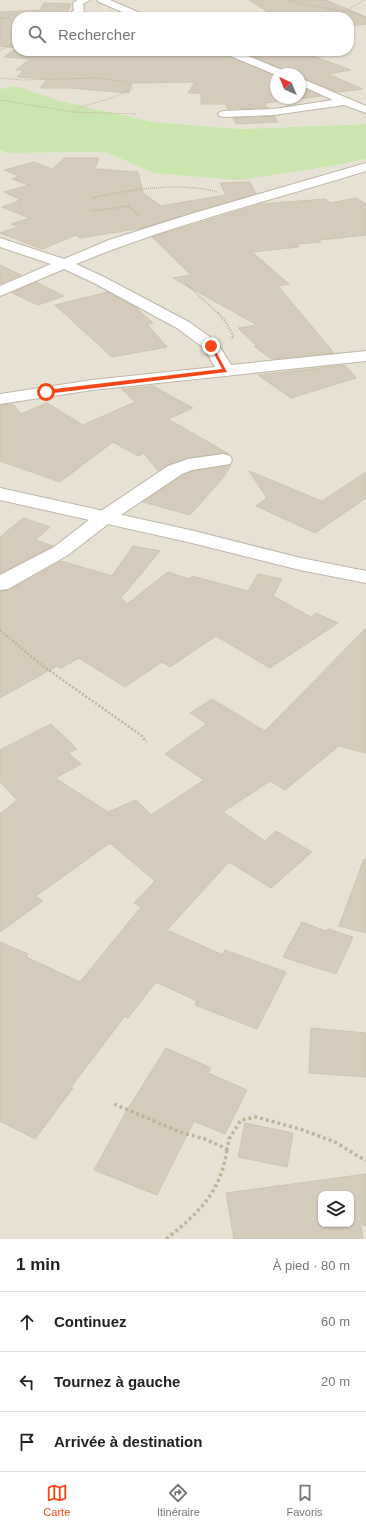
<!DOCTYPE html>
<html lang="fr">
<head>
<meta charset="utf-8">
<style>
	body { margin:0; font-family:Arial,sans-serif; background:#f2f2f2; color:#222 }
	.controls { position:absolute; right:12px; bottom:12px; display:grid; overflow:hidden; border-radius:8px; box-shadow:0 1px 3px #0004 }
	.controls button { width:36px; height:36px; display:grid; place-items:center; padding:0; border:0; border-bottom:1px solid #e0e0e0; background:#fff; color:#222; font:20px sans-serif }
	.compass { position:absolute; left:270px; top:68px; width:36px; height:36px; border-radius:50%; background:#fff; box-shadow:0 1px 3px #0004; rotate:316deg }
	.stop { position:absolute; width:12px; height:12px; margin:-9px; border:3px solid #f74617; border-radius:50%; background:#fff }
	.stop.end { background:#f74617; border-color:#fff; box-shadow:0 1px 4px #0008 }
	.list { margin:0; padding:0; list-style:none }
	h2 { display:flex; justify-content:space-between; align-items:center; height:52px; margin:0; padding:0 16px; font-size:17px }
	h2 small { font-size:13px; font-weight:400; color:#767676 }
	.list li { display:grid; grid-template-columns:26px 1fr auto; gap:12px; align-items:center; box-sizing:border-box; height:60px; padding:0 16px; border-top:1px solid #e0e0e0 }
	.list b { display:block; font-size:15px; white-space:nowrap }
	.list em { font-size:13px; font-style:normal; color:#767676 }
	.icon { flex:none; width:22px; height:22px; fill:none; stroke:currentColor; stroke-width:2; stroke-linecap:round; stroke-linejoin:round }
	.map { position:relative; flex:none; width:366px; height:1239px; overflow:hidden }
	.search { position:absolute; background:#fff; box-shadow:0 1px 3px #0004; left:12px; right:12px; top:12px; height:44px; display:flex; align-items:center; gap:10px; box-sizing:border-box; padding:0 14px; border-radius:16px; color:#767676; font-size:15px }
	.sheet { height:232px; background:#fff }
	nav { display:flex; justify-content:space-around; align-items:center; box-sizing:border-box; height:56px; border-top:1px solid #e0e0e0; background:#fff; font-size:11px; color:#767676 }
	nav a { display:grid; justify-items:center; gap:2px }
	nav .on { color:#f74617 }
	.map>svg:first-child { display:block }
	.residential { fill:#e6e1d3; fill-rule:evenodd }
	.green { fill:#cae6ae }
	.building { fill:#d4cbbb; stroke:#cec4ae; fill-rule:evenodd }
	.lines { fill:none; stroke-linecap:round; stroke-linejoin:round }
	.minor-casing { stroke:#beb7a8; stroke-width:2 }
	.tertiary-casing { stroke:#beb7a8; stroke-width:2 }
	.path-far4 { stroke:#bfb499; stroke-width:1; stroke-dasharray:1 1; stroke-linecap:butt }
	.path-far3 { stroke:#bfb499; stroke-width:1.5; stroke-dasharray:1 1; stroke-linecap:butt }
	.path-far2 { stroke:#bfb499; stroke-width:2; stroke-dasharray:1.5 1.5; stroke-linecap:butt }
	.path-far1 { stroke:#bfb499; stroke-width:2.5; stroke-dasharray:2 2; stroke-linecap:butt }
	.path { stroke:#bfb499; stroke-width:3.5; stroke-dasharray:3 3; stroke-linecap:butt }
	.minor { fill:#fff; fill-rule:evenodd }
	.tertiary { fill:#fff; fill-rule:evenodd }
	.route { fill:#f74617 }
</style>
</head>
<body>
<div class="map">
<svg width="366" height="1239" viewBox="0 0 366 1239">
	<rect width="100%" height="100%" fill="#f2efe5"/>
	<g class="residential">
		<path d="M 0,0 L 366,0 L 366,124 L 241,129 L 153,122 L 60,101 L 16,86 L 0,89 ZM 17,17 L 349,17 L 349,51 L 17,51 ZM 276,74 L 300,74 L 300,98 L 276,98 Z"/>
		<path d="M 0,150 L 8,153 L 105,152 L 154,173 L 337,165 L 366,159 L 366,1239 L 0,1239 ZM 321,1194 L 351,1194 L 351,1224 L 321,1224 Z"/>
	</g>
	<path class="green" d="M 16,86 L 60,101 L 153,122 L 241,129 L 366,124 L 366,159 L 337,165 L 239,180 L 154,173 L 105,152 L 8,153 L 0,150 L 0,89 Z"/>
	<g class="building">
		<path d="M 249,0 L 326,0 L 366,17 L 366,24 L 349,26 L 349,17 L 276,17 Z"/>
		<path d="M 44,3 L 71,4 L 65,17 L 17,17 L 17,48 L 0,46 L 0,12 L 40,10 Z"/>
		<path d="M 17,48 L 17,51 L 221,51 L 222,54 L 276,76 L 276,98 L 300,98 L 300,87 L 322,96 L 264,103 L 268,108 L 228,109 L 225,104 L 201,104 L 201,93 L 188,93 L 195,82 L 131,83 L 129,93 L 71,88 L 40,88 L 47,79 L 17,77 L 24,70 L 16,70 L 30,59 L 4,57 Z"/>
		<path d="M 240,51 L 299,51 L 351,70 L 328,74 L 363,89 L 337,92 L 300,77 L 300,74 L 289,74 L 288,71 Z"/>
		<path d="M 274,116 L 278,122 L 236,124 L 233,118 Z"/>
		<path d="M 65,158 L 99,158 L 95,169 L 138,172 L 143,193 L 161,206 L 226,195 L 220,183 L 250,182 L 256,194 L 142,228 L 80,238 L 76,235 L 42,249 L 0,233 L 18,227 L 11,224 L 30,218 L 2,207 L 21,200 L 4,192 L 29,185 L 12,179 L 19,176 L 4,170 L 34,162 L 52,169 Z"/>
		<path d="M 356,198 L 366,204 L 366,235 L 319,240 L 321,242 L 297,244 L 299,247 L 252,252 L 289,284 L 278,286 L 334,353 L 271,359 L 254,346 L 257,346 L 238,328 L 257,325 L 173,278 L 191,275 L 152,237 L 261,204 L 326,199 L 330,203 Z"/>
		<path d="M 0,265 L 21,275 L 0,284 Z"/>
		<path d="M 36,282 L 64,296 L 38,305 L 12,293 Z"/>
		<path d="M 108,292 L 135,307 L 153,323 L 147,324 L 167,347 L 112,357 L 55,305 Z"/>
		<path d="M 345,365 L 356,378 L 291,398 L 258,375 Z"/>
		<path d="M 153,386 L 193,408 L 168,419 L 229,454 L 223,453 L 188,458 L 168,465 L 158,471 L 144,453 L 138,456 L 113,442 L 60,482 L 0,461 L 0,405 L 13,404 L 21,414 L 47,403 L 83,425 L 135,402 L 122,389 Z"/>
		<path d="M 231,465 L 223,478 L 190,515 L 143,502 L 183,475 L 192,471 Z"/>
		<path d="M 249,471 L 322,501 L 366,472 L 366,498 L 315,533 L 256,506 L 267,498 Z"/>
		<path d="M 23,518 L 50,527 L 35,540 L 53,546 L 0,573 L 0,537 Z"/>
		<path d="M 133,546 L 160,551 L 121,598 L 127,604 L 168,572 L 189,579 L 192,576 L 248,591 L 258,574 L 282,579 L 273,596 L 311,617 L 316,613 L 338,623 L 270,668 L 216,636 L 170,667 L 162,662 L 125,687 L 79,658 L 61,668 L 57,666 L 0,698 L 0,591 L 9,590 L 61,561 L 112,576 Z"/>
		<path d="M 366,628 L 366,753 L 339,746 L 285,790 L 270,781 L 223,812 L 265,841 L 276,831 L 312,852 L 271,888 L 229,862 L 167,930 L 223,955 L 225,950 L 286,972 L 257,1029 L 195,1005 L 197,1001 L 156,982 L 128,1018 L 125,1016 L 71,1087 L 73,1088 L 35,1139 L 0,1121 L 0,942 L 28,954 L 26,957 L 80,982 L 141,907 L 134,903 L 155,881 L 110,843 L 36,896 L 43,901 L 0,932 L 0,814 L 17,800 L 0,782 L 0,750 L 51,724 L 77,749 L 68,753 L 81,764 L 55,778 L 108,812 L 136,800 L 151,815 L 204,780 L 165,754 L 207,724 L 190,713 L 212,699 L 265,731 Z"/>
		<path d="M 364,859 L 366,860 L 366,933 L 339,926 Z"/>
		<path d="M 302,922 L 326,931 L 328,929 L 353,937 L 336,974 L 283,957 Z"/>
		<path d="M 311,1028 L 366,1033 L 366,1077 L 309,1073 Z"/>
		<path d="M 166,1048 L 211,1068 L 208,1073 L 247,1090 L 225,1134 L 194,1121 L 157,1195 L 94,1170 L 126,1112 Z"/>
		<path d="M 245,1123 L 293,1133 L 287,1167 L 238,1157 Z"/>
		<path d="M 366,1174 L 366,1225 L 361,1225 L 363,1239 L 234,1239 L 226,1193 ZM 321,1194 L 351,1194 L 351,1224 L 321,1224 Z"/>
	</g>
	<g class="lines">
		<defs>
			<g id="minor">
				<path d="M 77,0 L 90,0 L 83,4 L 84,11 L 77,17 L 66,17 L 74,10 L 73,3 Z"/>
				<path d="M 97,0 L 110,0 L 145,15 L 147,17 L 134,17 L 99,2 Z"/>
				<path d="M 222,51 L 236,51 L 287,72 L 288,74 L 276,75 L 223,53 Z"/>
				<path d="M 300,78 L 366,106 L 366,113 L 344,105 L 274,115 L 224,117 L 220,116 L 218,114 L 220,112 L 224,111 L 274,109 L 333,100 L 300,85 Z"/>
				<path d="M 366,163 L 366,171 C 269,201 170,225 76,264 L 104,277 L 189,322 L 217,342 L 231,365 L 366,351 L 366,361 L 92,390 L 0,404 L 0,394 L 92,380 L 215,367 L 204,348 L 177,328 L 94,283 L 64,269 L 0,296 L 0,286 L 51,264 L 0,247 L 0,238 L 64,259 L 109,240 L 194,213 Z"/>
				<path d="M 223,454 L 230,456 L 232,460 L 230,464 L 192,470 L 182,474 L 112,521 L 68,555 L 8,589 L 0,590 L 0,575 L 54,547 L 98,513 L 168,466 L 188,459 Z"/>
			</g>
			<path id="tertiary" d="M 0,488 L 190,530 L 301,558 L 366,571 L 366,583 L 300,570 L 188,542 L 0,500 Z"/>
		</defs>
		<use href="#minor" class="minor-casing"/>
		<use href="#tertiary" class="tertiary-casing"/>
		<g class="path-far4">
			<path d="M 288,0 L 302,4 L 354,13"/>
			<path d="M 364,0 L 348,10 L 366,18"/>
			<path d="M 0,18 L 9,18 L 17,24"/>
			<path d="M 0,50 L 17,42"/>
			<path d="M 0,78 L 22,80 L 96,78 L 128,82 L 133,88 L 112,98 L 78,108 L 73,112"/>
			<path d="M 0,100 L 73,112 L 137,114"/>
		</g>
		<g class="path-far3">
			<path d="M 93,198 C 129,189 181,182 217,192"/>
			<path d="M 92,211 L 128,206 L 139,216"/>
			<path d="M 186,284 L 219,314"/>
		</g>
		<path class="path-far2" d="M 218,313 L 225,321 L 234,337 L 230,338"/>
		<path class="path-far1" d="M 0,630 L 40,664 L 142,736 L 146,742"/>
		<g class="path">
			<path d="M 114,1104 L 180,1132 L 205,1139 L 227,1149 L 229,1139 L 241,1120 L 256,1117 L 300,1129 L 335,1142 L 366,1161"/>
			<path d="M 166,1239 C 199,1213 221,1192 227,1149"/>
		</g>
		<use href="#minor" class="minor"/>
		<use href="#tertiary" class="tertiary"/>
	</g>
	<path class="route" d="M 209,344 L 213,346 L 227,372 L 46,394 L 44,392 L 46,390 L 222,369 Z"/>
</svg>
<div class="controls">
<button><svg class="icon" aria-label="layers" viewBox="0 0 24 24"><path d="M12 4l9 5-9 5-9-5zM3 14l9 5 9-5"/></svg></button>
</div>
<svg class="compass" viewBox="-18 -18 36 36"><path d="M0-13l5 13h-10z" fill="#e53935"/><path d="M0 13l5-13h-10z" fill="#767676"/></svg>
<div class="stop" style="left:46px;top:392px"></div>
<div class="stop end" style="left:211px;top:346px"></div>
<div class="search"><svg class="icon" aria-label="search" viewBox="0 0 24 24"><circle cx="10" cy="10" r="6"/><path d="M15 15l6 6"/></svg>Rechercher</div>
</div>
<section class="sheet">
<h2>1 min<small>À pied · 80 m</small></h2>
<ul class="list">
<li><svg class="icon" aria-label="ahead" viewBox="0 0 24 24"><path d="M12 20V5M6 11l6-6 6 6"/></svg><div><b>Continuez</b></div><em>60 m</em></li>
<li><svg class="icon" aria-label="left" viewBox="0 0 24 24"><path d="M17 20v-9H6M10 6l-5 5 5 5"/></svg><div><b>Tournez à gauche</b></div><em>20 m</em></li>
<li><svg class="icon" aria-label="arrive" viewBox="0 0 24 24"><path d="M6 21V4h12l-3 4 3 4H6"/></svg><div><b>Arrivée à destination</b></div></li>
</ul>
</section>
<nav>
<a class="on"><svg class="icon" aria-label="map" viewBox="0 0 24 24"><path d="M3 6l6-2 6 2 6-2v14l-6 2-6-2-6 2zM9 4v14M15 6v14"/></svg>Carte</a>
<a><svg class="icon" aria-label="directions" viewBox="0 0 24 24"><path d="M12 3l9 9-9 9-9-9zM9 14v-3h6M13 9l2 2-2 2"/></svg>Itinéraire</a>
<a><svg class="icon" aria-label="saved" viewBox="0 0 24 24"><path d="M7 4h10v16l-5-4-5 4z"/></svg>Favoris</a>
</nav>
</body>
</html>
